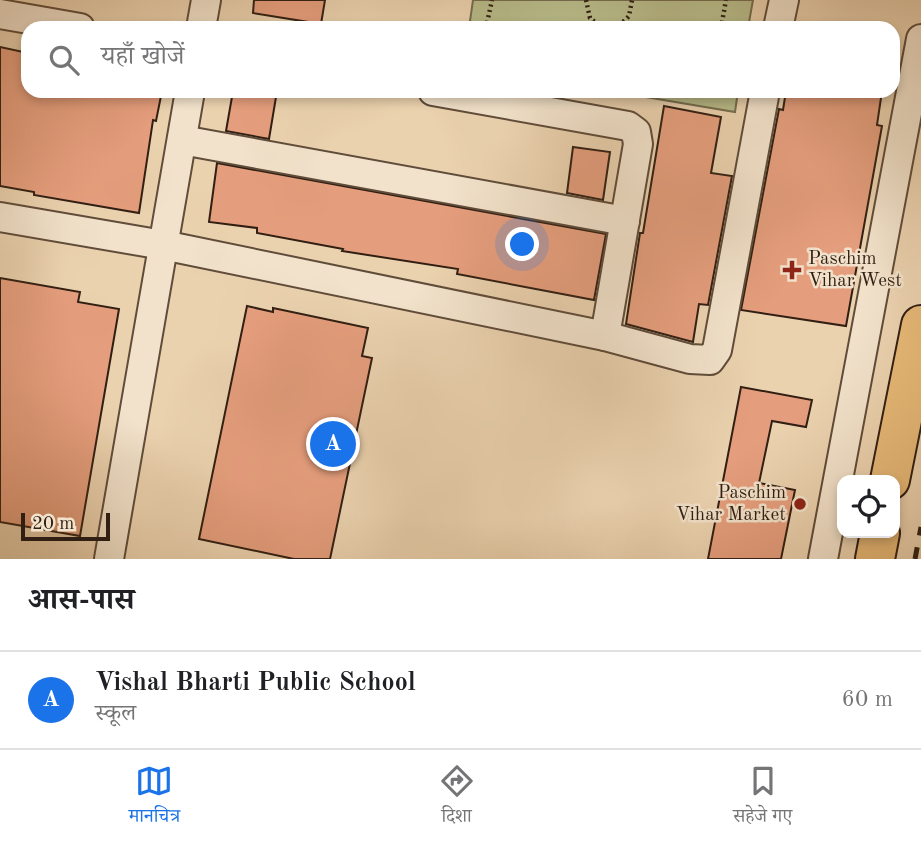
<!DOCTYPE html>
<html lang="hi">
<head>
<meta charset="utf-8">
<style>
	body { margin:0; font-family:"Old Standard TT","Noto Serif Devanagari",serif; background:#f2f2f2; color:#202124 }
	.controls { position:absolute; right:21px; bottom:21px; display:grid; overflow:hidden; border-radius:14px; box-shadow:0 4px 10px #0003 }
	.controls button { width:63px; height:63px; display:grid; place-items:center; padding:0; border:0; border-bottom:2px solid #e0e0e0; background:#fff; color:#202124; font:35px sans-serif }
	.scale { position:absolute; left:21px; bottom:18px; width:89px; box-sizing:border-box; padding-left:7px; border:4px solid #311f13; border-top:0; font-size:19px; line-height:24px; white-space:nowrap; color:#311f13; -webkit-text-stroke:5px #f2e2cb; paint-order:stroke }
	.you { position:absolute; left:523px; top:245px; width:24px; height:24px; margin:-18px; border:5px solid #fff; border-radius:50%; background:#1a73e8; box-shadow:0 0 0 10px #1a73e833 }
	.badge { display:grid; place-items:center; width:46px; height:46px; border-radius:50%; background:#1a73e8; color:#fff; font-size:23px; font-weight:700 }
	.pin { position:absolute; translate:-50% -50%; border:4px solid #fff; box-shadow:0 2px 7px #0006 }
	.list { margin:0; padding:0; list-style:none }
	h2 { display:flex; justify-content:space-between; align-items:center; height:91px; margin:0; padding:0 28px; font-size:30px }
	h2 small { font-size:23px; font-weight:400; color:#757577 }
	.list li { display:grid; grid-template-columns:46px 1fr auto; gap:21px; align-items:center; box-sizing:border-box; height:98px; padding:0 28px; border-top:2px solid #e0e0e0 }
	.list b { display:block; font-size:26px; white-space:nowrap }
	.list p { margin:0; font-size:23px; white-space:nowrap; color:#757577 }
	.list em { font-size:23px; font-style:normal; color:#757577 }
	.icon { flex:none; width:38px; height:38px; fill:none; stroke:currentColor; stroke-width:2; stroke-linecap:round; stroke-linejoin:round }
	.map { position:relative; flex:none; width:921px; height:559px; overflow:hidden }
	.search { position:absolute; background:#fff; box-shadow:0 4px 10px #0003; left:21px; right:21px; top:21px; height:77px; display:flex; align-items:center; gap:18px; box-sizing:border-box; padding:0 24px; border-radius:21px; color:#757577; font-size:26px }
	.sheet { height:189px; background:#fff }
	nav { display:flex; justify-content:space-around; align-items:center; box-sizing:border-box; height:98px; border-top:2px solid #e0e0e0; background:#fff; font-size:19px; color:#757577 }
	nav a { display:grid; justify-items:center; gap:4px }
	nav .on { color:#1a73e8 }
	.map>svg:first-child { display:block }
	.green { fill:#b8bb8a; stroke:#746d4e; stroke-width:2 }
	.building { fill:#e59e7d; stroke:#311f13; stroke-width:2 }
	.lines { fill:none; stroke-linecap:round; stroke-linejoin:round }
	.minor-casing { stroke:#604c3a; stroke-width:32 }
	.primary-casing { stroke:#311f13; stroke-width:42 }
	.path { stroke:#311f13; stroke-width:4.5; stroke-dasharray:2 3.5; stroke-linecap:butt }
	.minor { stroke:#f2e2cb; stroke-width:28 }
	.primary { stroke:#e6b978; stroke-width:38 }
	.rail { stroke:#311f13; stroke-width:5; stroke-dasharray:12 12; stroke-linecap:butt }
	.poi-dot { fill:#8f2418; stroke:#f2e2cb; stroke-width:2.5 }
	.labels { text-anchor:middle; dominant-baseline:central; stroke-width:5; stroke-linejoin:round; paint-order:stroke }
	.poi-label { font-size:19px; fill:#311f13; stroke:#f2e2cb; text-anchor:start }
</style>
</head>
<body>
<div class="map">
<svg width="921" height="559" viewBox="0 0 921 559">
	<rect width="100%" height="100%" fill="#ebd2af"/>
	<filter id="stains"><feTurbulence type="fractalNoise" baseFrequency=".00286" numOctaves="4"/><feColorMatrix values="0 0 0 0 .2 0 0 0 0 .09 0 0 0 0 .02 0 0 0 .5 -.17"/></filter>
	<radialGradient id="worn" r=".72"><stop offset=".6" stop-color="#630" stop-opacity="0"/><stop offset="1" stop-color="#630" stop-opacity=".3"/></radialGradient>
	<g class="green">
		<path d="M 473,0 L 753,0 L 748,28 L 469,28 Z"/>
		<path d="M 610,91 L 738,91 L 735,112 Z"/>
	</g>
	<g class="building">
		<path d="M 254,0 L 325,0 L 321,24 L 253,13 Z"/>
		<path d="M 0,47 L 28,53 L 28,91 L 162,91 L 156,121 L 153,120 L 139,213 L 34,195 L 34,192 L 0,186 Z"/>
		<path d="M 233,91 L 276,97 L 269,139 L 226,131 Z"/>
		<path d="M 786,91 L 882,91 L 877,125 L 882,126 L 846,326 L 741,310 L 779,109 L 783,110 Z"/>
		<path d="M 664,106 L 721,117 L 711,173 L 732,176 L 708,305 L 699,304 L 693,342 L 626,324 L 640,233 L 643,233 Z"/>
		<path d="M 573,147 L 610,152 L 603,200 L 567,193 Z"/>
		<path d="M 217,163 L 606,234 L 594,300 L 457,274 L 458,269 L 342,251 L 343,249 L 257,233 L 257,228 L 209,222 Z"/>
		<path d="M 0,278 L 80,292 L 78,302 L 119,309 L 80,536 L 0,522 Z"/>
		<path d="M 247,306 L 273,312 L 273,308 L 368,328 L 362,356 L 372,358 L 330,559 L 294,559 L 199,539 Z"/>
		<path d="M 741,387 L 812,400 L 806,427 L 772,421 L 759,483 L 795,490 L 781,559 L 708,559 Z"/>
	</g>
	<g class="lines">
		<defs>
			<g id="minor">
				<path d="M 0,14 L 80,28"/>
				<path d="M 201,28 L 206,0"/>
				<path d="M 778,28 L 784,0"/>
				<path d="M 182,140 L 625,221"/>
				<path d="M 0,217 L 163,245 L 605,336 L 638,144 L 636,132 L 628,126 L 433,91"/>
				<path d="M 605,336 L 690,359 L 710,360 L 717,350 L 765,91"/>
				<path d="M 109,559 L 190,91"/>
				<path d="M 823,559 L 921,39"/>
			</g>
			<g id="primary">
				<path d="M 890,480 L 921,325"/>
				<path d="M 875,559 L 880,533"/>
			</g>
		</defs>
		<use href="#minor" class="minor-casing"/>
		<use href="#primary" class="primary-casing"/>
		<g class="path">
			<path d="M 586,0 L 590,18 C 603,30 617,30 629,16 L 632,0"/>
			<path d="M 486,28 L 492,0"/>
			<path d="M 721,28 L 726,0"/>
		</g>
		<use href="#minor" class="minor"/>
		<use href="#primary" class="primary"/>
		<path class="rail" d="M 915,559 L 921,527"/>
	</g>
	<g class="poi-dot">
		<path d="M788.5 259.5h7v7h7v7h-7v7h-7v-7h-7v-7h7z"/>
		<circle cx="800" cy="504" r="7"/>
	</g>
	<g class="labels">
		<g class="poi-label">
			<text x="808" y="259">Paschim<tspan x="808" dy="22">Vihar West</tspan></text>
			<text x="786" y="493" text-anchor="end">Paschim<tspan x="786" dy="22">Vihar Market</tspan></text>
		</g>
	</g>
	<rect width="100%" height="100%" filter="url(#stains)"/>
	<rect width="100%" height="100%" fill="url(#worn)"/>
</svg>
<div class="controls">
<button><svg class="icon" aria-label="locate" viewBox="0 0 24 24"><circle cx="12" cy="12" r="6"/><path d="M12 2v4M12 18v4M2 12h4M18 12h4"/></svg></button>
</div>
<div class="scale">20 m</div>
<div class="you"></div>
<div class="pin badge" style="left:333px;top:444px">A</div>
<div class="search"><svg class="icon" aria-label="search" viewBox="0 0 24 24"><circle cx="10" cy="10" r="6"/><path d="M15 15l6 6"/></svg>यहाँ खोजें</div>
</div>
<section class="sheet">
<h2>आस-पास<small></small></h2>
<ul class="list">
<li><span class="badge">A</span><div><b>Vishal Bharti Public School</b><p>स्कूल</p></div><em>60 m</em></li>
</ul>
</section>
<nav>
<a class="on"><svg class="icon" aria-label="map" viewBox="0 0 24 24"><path d="M3 6l6-2 6 2 6-2v14l-6 2-6-2-6 2zM9 4v14M15 6v14"/></svg>मानचित्र</a>
<a><svg class="icon" aria-label="directions" viewBox="0 0 24 24"><path d="M12 3l9 9-9 9-9-9zM9 14v-3h6M13 9l2 2-2 2"/></svg>दिशा</a>
<a><svg class="icon" aria-label="saved" viewBox="0 0 24 24"><path d="M7 4h10v16l-5-4-5 4z"/></svg>सहेजे गए</a>
</nav>
</body>
</html>
